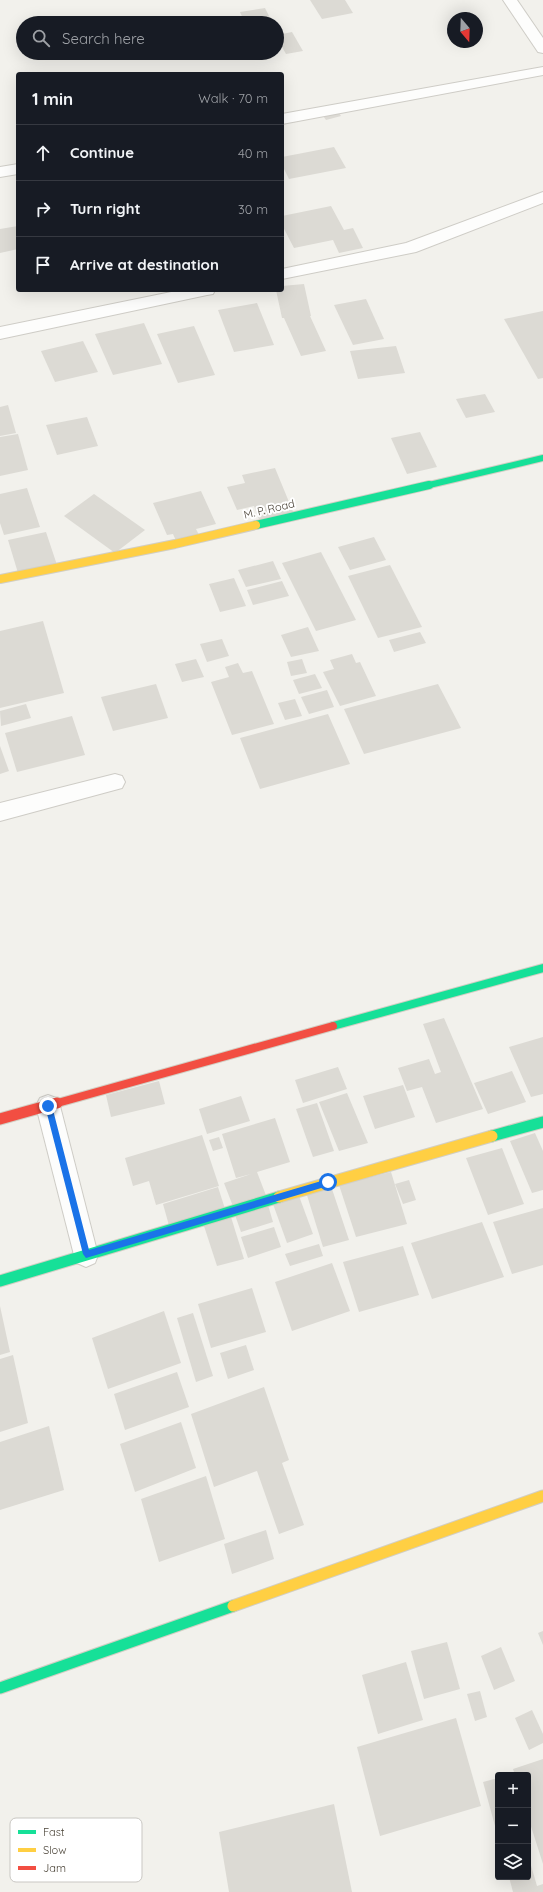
<!DOCTYPE html>
<html lang="en">
<head>
<meta charset="utf-8">
<style>
	body { margin:0; font-family:Quicksand,sans-serif; background:#242831; color:#f1f3f6 }
	.controls { position:absolute; right:12px; bottom:12px; display:grid; overflow:hidden; border-radius:4px; box-shadow:0 4px 16px #0002 }
	.controls button { width:36px; height:36px; display:grid; place-items:center; padding:0; border:0; border-bottom:1px solid #363941; background:#171b24; color:#f1f3f6; font:20px sans-serif }
	.compass { position:absolute; left:447px; top:12px; width:36px; height:36px; border-radius:50%; background:#171b24; box-shadow:0 4px 16px #0002; rotate:161deg }
	.stop { position:absolute; width:12px; height:12px; margin:-9px; border:3px solid #1a73e8; border-radius:50%; background:#fff }
	.stop.end { background:#1a73e8; border-color:#fff; box-shadow:0 1px 4px #0008 }
	.list { margin:0; padding:0; list-style:none }
	h2 { display:flex; justify-content:space-between; align-items:center; height:52px; margin:0; padding:0 16px; font-size:17px }
	h2 small { font-size:13px; font-weight:400; color:#9ea1a6 }
	.list li { display:grid; grid-template-columns:26px 1fr auto; gap:12px; align-items:center; box-sizing:border-box; height:56px; padding:0 16px; border-top:1px solid #363941 }
	.list b { display:block; font-size:15px; white-space:nowrap }
	.list em { font-size:13px; font-style:normal; color:#9ea1a6 }
	.icon { flex:none; width:22px; height:22px; fill:none; stroke:currentColor; stroke-width:2; stroke-linecap:round; stroke-linejoin:round }
	.map { position:relative; flex:none; width:543px; height:1892px; overflow:hidden }
	.search { position:absolute; background:#171b24; box-shadow:0 4px 16px #0002; left:16px; top:16px; width:268px; height:44px; display:flex; align-items:center; gap:10px; box-sizing:border-box; padding:0 14px; border-radius:22px; color:#9ea1a6; font-size:15px }
	.panel { position:absolute; background:#171b24; box-shadow:0 4px 16px #0002; left:16px; top:72px; width:268px; height:220px; border-radius:4px }
	.map>svg:first-child { display:block }
	.building { fill:#dcdad4 }
	.lines { fill:none; stroke-linecap:round; stroke-linejoin:round }
	.street-casing { stroke:#ceccc6; stroke-width:2 }
	.fast-far2-casing { stroke:#d2cec3; stroke-width:8 }
	.fast-far1-casing { stroke:#d2cec3; stroke-width:10 }
	.fast-casing { stroke:#d2cec3; stroke-width:13 }
	.slow-far1-casing { stroke:#d2cec3; stroke-width:10 }
	.slow-casing { stroke:#d2cec3; stroke-width:13 }
	.jam-far1-casing { stroke:#d2cec3; stroke-width:10 }
	.jam-casing { stroke:#d2cec3; stroke-width:13 }
	.street { fill:#fdfdfc; fill-rule:evenodd }
	.fast-far2 { stroke:#16e098; stroke-width:6 }
	.fast-far1 { stroke:#16e098; stroke-width:8 }
	.fast { stroke:#16e098; stroke-width:11 }
	.slow-far1 { stroke:#ffcf43; stroke-width:8 }
	.slow { stroke:#ffcf43; stroke-width:11 }
	.jam-far1 { stroke:#f24e42; stroke-width:8 }
	.jam { stroke:#f24e42; stroke-width:11 }
	.route { fill:#1a73e8 }
	.labels { text-anchor:middle; dominant-baseline:central; stroke-width:4; stroke-linejoin:round; paint-order:stroke }
	.street-label { font-size:11px; fill:#4a4337; stroke:#fff }
	.key { fill:#fff; stroke:#c9c7c3; stroke-width:1 }
	.key-label { font-size:11px; fill:#4a4337 }
</style>
</head>
<body>
<div class="map">
<svg width="543" height="1892" viewBox="0 0 543 1892">
	<rect width="100%" height="100%" fill="#f2f1ec"/>
	<g class="building">
		<path d="M 310,0 L 345,0 L 353,13 L 322,19 Z"/>
		<path d="M 265,8 L 272,22 L 245,23 L 240,12 Z"/>
		<path d="M 292,32 L 303,51 L 286,54 L 277,38 L 277,35 Z"/>
		<path d="M 336,109 L 341,116 L 326,120 L 321,113 Z"/>
		<path d="M 334,147 L 346,168 L 289,179 L 282,165 L 282,157 Z"/>
		<path d="M 331,206 L 344,230 L 353,228 L 363,248 L 339,253 L 333,240 L 294,248 L 282,225 L 282,216 Z"/>
		<path d="M 18,226 L 18,249 L 0,253 L 0,229 Z"/>
		<path d="M 304,284 L 311,316 L 310,316 L 326,351 L 301,356 L 284,318 L 282,318 L 276,290 L 282,290 L 282,286 Z"/>
		<path d="M 366,299 L 384,339 L 353,345 L 334,305 Z"/>
		<path d="M 257,303 L 274,345 L 234,352 L 218,310 Z"/>
		<path d="M 543,311 L 543,378 L 538,379 L 504,319 Z"/>
		<path d="M 144,323 L 162,364 L 113,375 L 95,334 Z"/>
		<path d="M 194,326 L 215,375 L 178,383 L 157,334 Z"/>
		<path d="M 83,341 L 98,372 L 55,382 L 41,351 Z"/>
		<path d="M 396,346 L 405,373 L 358,379 L 350,351 Z"/>
		<path d="M 485,394 L 495,412 L 466,418 L 456,399 Z"/>
		<path d="M 8,405 L 16,433 L 0,436 L 0,407 Z"/>
		<path d="M 87,417 L 98,446 L 57,455 L 46,425 Z"/>
		<path d="M 420,432 L 437,467 L 407,474 L 391,438 Z"/>
		<path d="M 18,434 L 28,470 L 0,476 L 0,437 Z"/>
		<path d="M 275,468 L 294,514 L 260,522 L 254,506 L 237,510 L 227,487 L 245,483 L 242,475 Z"/>
		<path d="M 27,488 L 40,527 L 4,535 L 0,523 L 0,494 Z"/>
		<path d="M 201,491 L 216,524 L 196,529 L 200,537 L 177,543 L 173,534 L 167,535 L 153,503 Z"/>
		<path d="M 94,494 L 145,530 L 115,553 L 64,516 Z"/>
		<path d="M 46,532 L 57,565 L 18,573 L 8,540 Z"/>
		<path d="M 374,537 L 386,560 L 350,570 L 338,547 Z"/>
		<path d="M 321,552 L 356,620 L 316,631 L 282,563 Z"/>
		<path d="M 273,561 L 281,579 L 246,587 L 238,570 Z"/>
		<path d="M 390,565 L 422,627 L 378,638 L 348,576 Z"/>
		<path d="M 234,578 L 246,606 L 220,612 L 209,584 Z"/>
		<path d="M 282,581 L 289,596 L 253,605 L 247,590 Z"/>
		<path d="M 43,621 L 64,693 L 0,708 L 0,631 Z"/>
		<path d="M 308,627 L 319,651 L 291,657 L 281,635 Z"/>
		<path d="M 420,632 L 426,643 L 394,652 L 389,640 Z"/>
		<path d="M 222,639 L 229,656 L 207,662 L 200,644 Z"/>
		<path d="M 352,654 L 356,663 L 360,662 L 376,696 L 340,706 L 323,672 L 334,669 L 330,660 Z"/>
		<path d="M 196,659 L 204,677 L 182,682 L 175,664 Z"/>
		<path d="M 302,659 L 307,673 L 291,676 L 287,662 Z"/>
		<path d="M 238,663 L 243,673 L 252,671 L 274,724 L 232,735 L 211,682 L 229,677 L 225,667 Z"/>
		<path d="M 315,674 L 322,688 L 299,694 L 293,680 Z"/>
		<path d="M 156,684 L 168,718 L 113,731 L 101,697 Z"/>
		<path d="M 438,684 L 461,728 L 364,754 L 344,709 Z"/>
		<path d="M 327,690 L 334,707 L 309,714 L 301,697 Z"/>
		<path d="M 295,699 L 302,716 L 285,720 L 278,703 Z"/>
		<path d="M 26,704 L 31,718 L 1,726 L 0,711 Z"/>
		<path d="M 328,714 L 350,764 L 260,789 L 240,738 Z"/>
		<path d="M 72,716 L 85,755 L 17,772 L 5,733 Z"/>
		<path d="M 0,746 L 9,771 L 0,774 Z"/>
		<path d="M 444,1018 L 483,1109 L 436,1123 L 422,1087 L 407,1091 L 398,1068 L 429,1059 L 435,1074 L 441,1072 L 423,1024 Z"/>
		<path d="M 543,1037 L 543,1094 L 531,1097 L 509,1047 Z"/>
		<path d="M 338,1067 L 347,1089 L 303,1103 L 295,1080 Z"/>
		<path d="M 512,1071 L 526,1102 L 488,1114 L 474,1083 Z"/>
		<path d="M 159,1081 L 165,1104 L 111,1117 L 106,1095 Z"/>
		<path d="M 403,1085 L 415,1117 L 375,1129 L 363,1096 Z"/>
		<path d="M 347,1093 L 368,1143 L 339,1151 L 319,1102 Z"/>
		<path d="M 241,1096 L 250,1121 L 207,1134 L 199,1109 Z"/>
		<path d="M 317,1103 L 334,1151 L 313,1157 L 296,1109 Z"/>
		<path d="M 275,1118 L 290,1162 L 257,1172 L 267,1198 L 234,1209 L 224,1183 L 251,1174 L 236,1178 L 222,1134 Z"/>
		<path d="M 535,1133 L 543,1151 L 543,1190 L 532,1193 L 510,1141 Z"/>
		<path d="M 202,1135 L 219,1186 L 156,1205 L 149,1181 L 133,1186 L 125,1158 Z"/>
		<path d="M 219,1137 L 223,1148 L 213,1151 L 209,1140 Z"/>
		<path d="M 502,1148 L 524,1204 L 488,1215 L 466,1158 Z"/>
		<path d="M 391,1172 L 407,1224 L 356,1237 L 339,1185 Z"/>
		<path d="M 409,1180 L 416,1200 L 403,1204 L 395,1184 Z"/>
		<path d="M 331,1186 L 349,1240 L 323,1247 L 306,1192 Z"/>
		<path d="M 218,1187 L 226,1212 L 170,1229 L 163,1204 Z"/>
		<path d="M 299,1196 L 313,1234 L 287,1243 L 273,1204 Z"/>
		<path d="M 268,1205 L 273,1222 L 241,1232 L 235,1215 Z"/>
		<path d="M 543,1208 L 543,1265 L 512,1274 L 493,1222 Z"/>
		<path d="M 231,1217 L 244,1259 L 217,1266 L 204,1226 Z"/>
		<path d="M 482,1222 L 504,1277 L 432,1299 L 411,1243 Z"/>
		<path d="M 274,1227 L 281,1247 L 248,1258 L 241,1237 Z"/>
		<path d="M 319,1244 L 323,1256 L 290,1266 L 285,1254 Z"/>
		<path d="M 403,1246 L 419,1295 L 359,1312 L 343,1262 Z"/>
		<path d="M 332,1263 L 350,1311 L 292,1331 L 275,1282 Z"/>
		<path d="M 252,1288 L 266,1332 L 211,1348 L 198,1304 Z"/>
		<path d="M 0,1306 L 10,1352 L 0,1355 Z"/>
		<path d="M 164,1311 L 181,1363 L 108,1389 L 92,1338 Z"/>
		<path d="M 193,1313 L 213,1376 L 196,1382 L 177,1318 Z"/>
		<path d="M 246,1345 L 254,1370 L 228,1379 L 220,1353 Z"/>
		<path d="M 13,1355 L 28,1423 L 0,1432 L 0,1359 Z"/>
		<path d="M 177,1372 L 189,1407 L 125,1430 L 114,1394 Z"/>
		<path d="M 264,1387 L 289,1460 L 282,1463 L 304,1525 L 279,1534 L 257,1471 L 214,1487 L 191,1414 Z"/>
		<path d="M 181,1422 L 196,1468 L 135,1492 L 120,1444 Z"/>
		<path d="M 49,1426 L 64,1490 L 0,1510 L 0,1442 Z"/>
		<path d="M 206,1476 L 225,1539 L 159,1562 L 141,1499 Z"/>
		<path d="M 266,1530 L 274,1559 L 232,1574 L 224,1544 Z"/>
		<path d="M 543,1631 L 543,1645 L 538,1633 Z"/>
		<path d="M 447,1642 L 460,1689 L 424,1699 L 411,1651 Z"/>
		<path d="M 501,1647 L 515,1681 L 494,1690 L 481,1656 Z"/>
		<path d="M 406,1662 L 423,1720 L 378,1734 L 362,1675 Z"/>
		<path d="M 480,1691 L 487,1717 L 475,1721 L 467,1694 Z"/>
		<path d="M 532,1710 L 543,1734 L 543,1743 L 529,1750 L 515,1718 Z"/>
		<path d="M 456,1718 L 481,1806 L 380,1836 L 357,1747 Z"/>
		<path d="M 543,1759 L 543,1864 L 528,1817 L 528,1775 L 515,1775 L 513,1769 Z"/>
		<path d="M 498,1778 L 498,1837 L 483,1782 Z"/>
		<path d="M 334,1804 L 352,1892 L 229,1892 L 219,1832 Z"/>
		<path d="M 528,1855 L 537,1886 L 543,1884 L 543,1892 L 513,1892 L 509,1877 L 528,1877 Z"/>
	</g>
	<g class="lines">
		<defs>
			<g id="street">
				<path d="M 503,0 L 517,0 L 543,38 L 543,53 L 538,52 Z"/>
				<path d="M 543,67 L 543,75 L 282,124 L 282,114 Z"/>
				<path d="M 18,164 L 18,174 L 0,177 L 0,167 Z"/>
				<path d="M 543,192 L 543,203 L 416,252 L 282,279 L 282,269 L 406,243 Z"/>
				<path d="M 181,290 L 215,290 L 213,294 L 207,295 L 0,339 L 0,327 Z"/>
				<path d="M 115,774 L 122,776 L 125,782 L 122,788 L 0,821 L 0,803 Z"/>
				<path d="M 48,1095 L 56,1098 L 60,1106 L 98,1255 L 95,1263 L 86,1267 L 77,1263 L 74,1255 L 36,1106 L 40,1098 Z"/>
			</g>
			<path id="fast-far2" d="M 425,486 L 543,458"/>
			<g id="fast-far1">
				<path d="M 256,525 L 429,485"/>
				<path d="M 333,1026 L 543,968"/>
			</g>
			<g id="fast">
				<path d="M 492,1136 L 543,1122"/>
				<path d="M 0,1281 L 279,1197"/>
				<path d="M 0,1688 L 233,1606"/>
			</g>
			<path id="slow-far1" d="M 0,579 L 175,544 L 256,525"/>
			<g id="slow">
				<path d="M 279,1197 L 492,1136"/>
				<path d="M 233,1606 L 543,1496"/>
			</g>
			<path id="jam-far1" d="M 54,1104 L 333,1026"/>
			<path id="jam" d="M 0,1119 L 57,1103"/>
		</defs>
		<use href="#street" class="street-casing"/>
		<use href="#fast-far2" class="fast-far2-casing"/>
		<use href="#fast-far1" class="fast-far1-casing"/>
		<use href="#fast" class="fast-casing"/>
		<use href="#slow-far1" class="slow-far1-casing"/>
		<use href="#slow" class="slow-casing"/>
		<use href="#jam-far1" class="jam-far1-casing"/>
		<use href="#jam" class="jam-casing"/>
		<use href="#street" class="street"/>
		<use href="#fast-far2" class="fast-far2"/>
		<use href="#fast-far1" class="fast-far1"/>
		<use href="#fast" class="fast"/>
		<use href="#slow-far1" class="slow-far1"/>
		<use href="#slow" class="slow"/>
		<use href="#jam-far1" class="jam-far1"/>
		<use href="#jam" class="jam"/>
	</g>
	<path class="route" d="M 48,1103 L 52,1106 L 89,1250 L 328,1179 L 331,1182 L 328,1186 L 86,1258 L 83,1254 L 45,1106 Z"/>
	<g class="labels">
		<g class="street-label">
			<text transform="translate(269 509) rotate(-13)">M. P. Road</text>
		</g>
	</g>
	<rect x="10" y="1818" width="132" height="64" rx="6" class="key"/>
	<rect x="18" y="1830" width="18" height="4" fill="#16e098"/>
	<rect x="18" y="1848" width="18" height="4" fill="#ffcf43"/>
	<rect x="18" y="1866" width="18" height="4" fill="#f24e42"/>
	<g class="key-label">
		<text x="43" y="1836">Fast</text>
		<text x="43" y="1854">Slow</text>
		<text x="43" y="1872">Jam</text>
	</g>
</svg>
<div class="controls">
<button>+</button>
<button>−</button>
<button><svg class="icon" aria-label="layers" viewBox="0 0 24 24"><path d="M12 4l9 5-9 5-9-5zM3 14l9 5 9-5"/></svg></button>
</div>
<svg class="compass" viewBox="-18 -18 36 36"><path d="M0-13l5 13h-10z" fill="#e53935"/><path d="M0 13l5-13h-10z" fill="#9ea1a6"/></svg>
<div class="stop" style="left:328px;top:1182px"></div>
<div class="stop end" style="left:48px;top:1106px"></div>
<div class="search"><svg class="icon" aria-label="search" viewBox="0 0 24 24"><circle cx="10" cy="10" r="6"/><path d="M15 15l6 6"/></svg>Search here</div>
<section class="panel">
<h2>1 min<small>Walk · 70 m</small></h2>
<ul class="list">
<li><svg class="icon" aria-label="ahead" viewBox="0 0 24 24"><path d="M12 20V5M6 11l6-6 6 6"/></svg><div><b>Continue</b></div><em>40 m</em></li>
<li><svg class="icon" aria-label="right" viewBox="0 0 24 24"><path d="M7 20v-9h11M14 6l5 5-5 5"/></svg><div><b>Turn right</b></div><em>30 m</em></li>
<li><svg class="icon" aria-label="arrive" viewBox="0 0 24 24"><path d="M6 21V4h12l-3 4 3 4H6"/></svg><div><b>Arrive at destination</b></div></li>
</ul>
</section>
</div>
</body>
</html>
